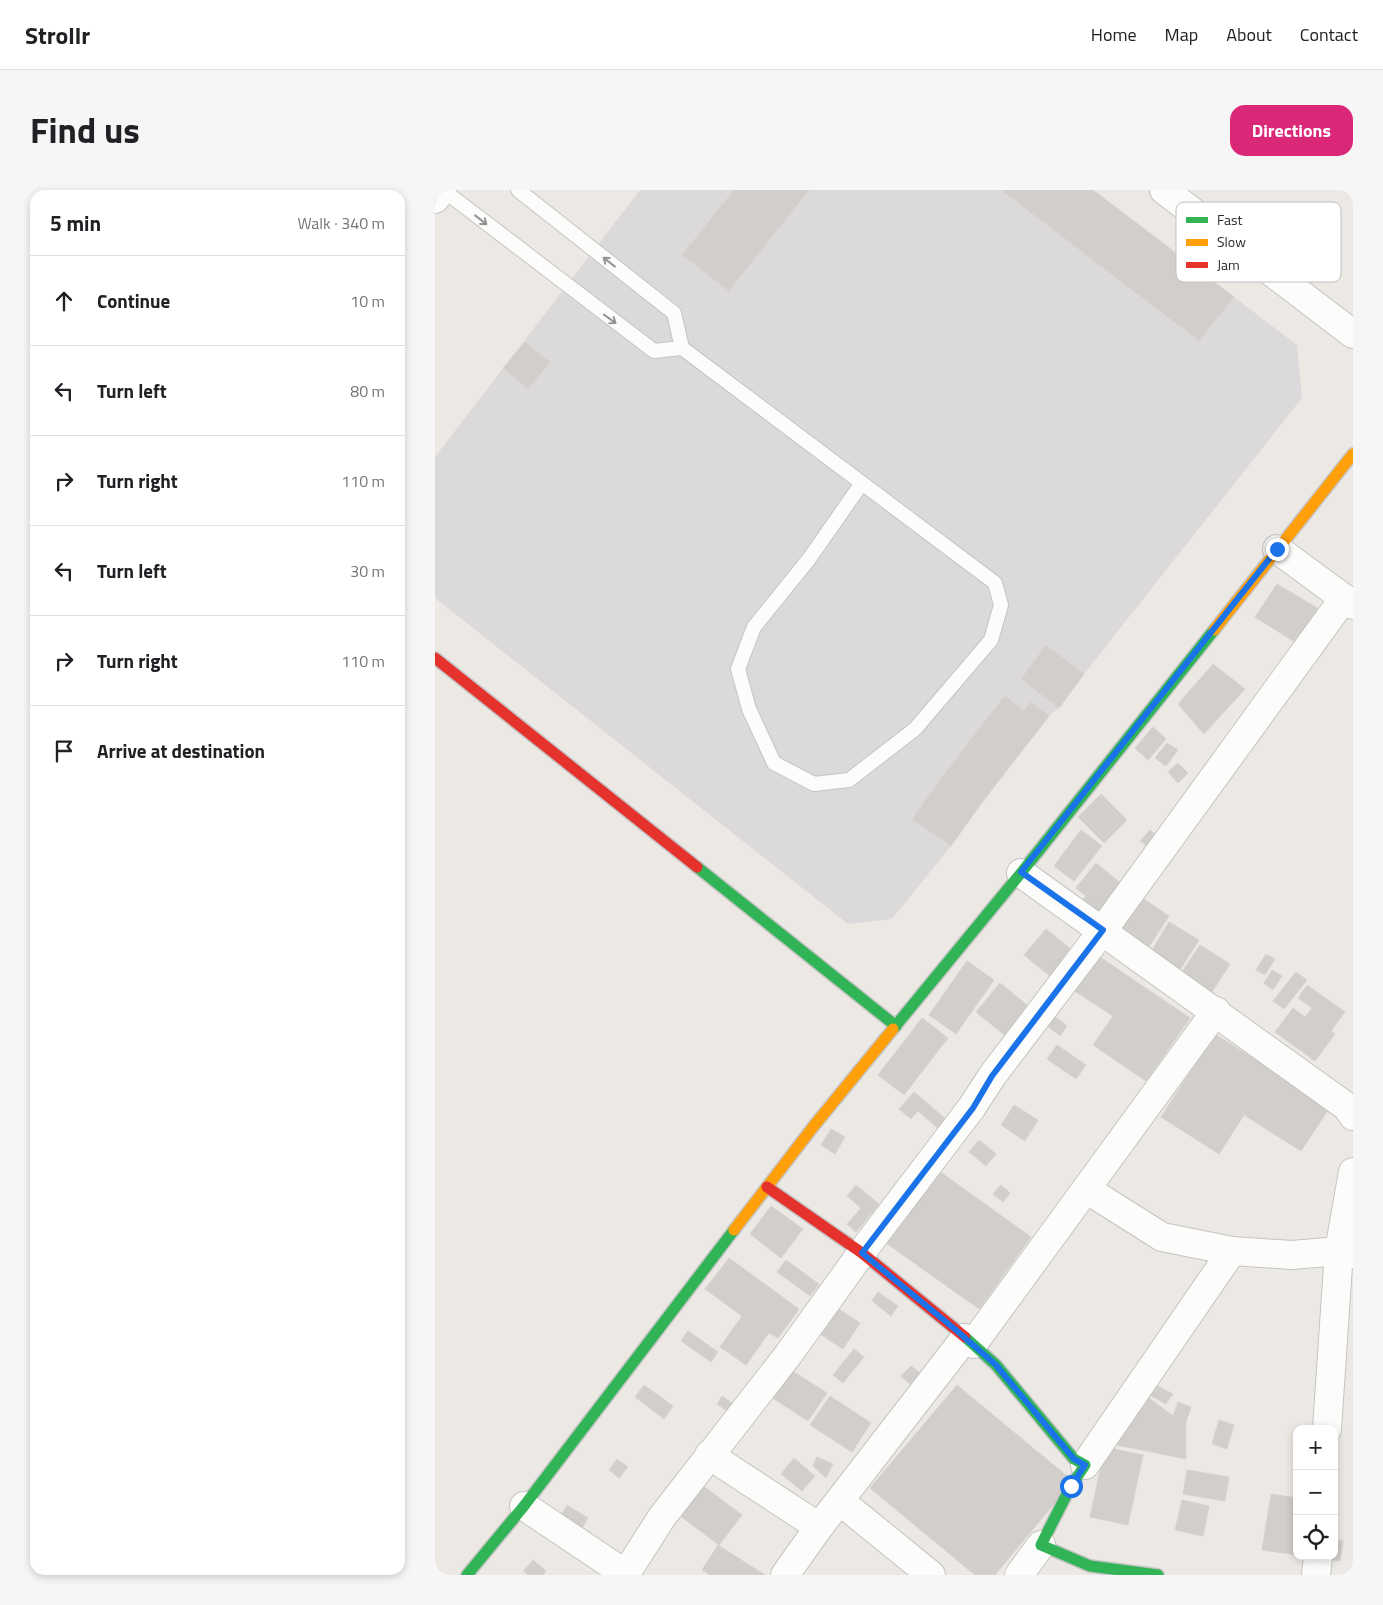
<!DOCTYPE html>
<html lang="en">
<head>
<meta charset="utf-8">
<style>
	body { margin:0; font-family:"Titillium Web",sans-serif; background:#f6f6f6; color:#202124 }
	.controls { position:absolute; right:15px; bottom:15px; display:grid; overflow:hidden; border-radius:10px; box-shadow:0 2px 8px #0003 }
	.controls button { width:45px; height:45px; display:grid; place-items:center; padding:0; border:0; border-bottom:1px solid #e0e0e0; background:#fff; color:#202124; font:25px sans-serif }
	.stop { position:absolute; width:15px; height:15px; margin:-11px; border:4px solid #1a73e8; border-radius:50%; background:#fff }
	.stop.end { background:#1a73e8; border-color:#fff; box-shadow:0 1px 5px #0008 }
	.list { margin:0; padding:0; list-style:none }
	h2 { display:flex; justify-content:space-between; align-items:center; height:65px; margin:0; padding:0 20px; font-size:21px }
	h2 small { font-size:16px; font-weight:400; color:#757577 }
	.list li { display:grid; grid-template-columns:32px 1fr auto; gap:15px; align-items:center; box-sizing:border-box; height:90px; padding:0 20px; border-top:1px solid #e0e0e0 }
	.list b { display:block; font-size:19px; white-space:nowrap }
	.list em { font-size:16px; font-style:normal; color:#757577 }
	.icon { flex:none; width:28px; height:28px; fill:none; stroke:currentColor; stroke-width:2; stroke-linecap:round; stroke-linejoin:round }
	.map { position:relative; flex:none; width:918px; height:1385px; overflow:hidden; border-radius:15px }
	header { display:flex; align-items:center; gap:30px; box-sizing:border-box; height:70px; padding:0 25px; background:#fff; border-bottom:1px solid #e0e0e0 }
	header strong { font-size:24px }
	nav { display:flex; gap:28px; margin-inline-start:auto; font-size:18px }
	.intro { display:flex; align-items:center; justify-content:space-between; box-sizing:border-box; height:120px; padding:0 30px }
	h1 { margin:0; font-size:35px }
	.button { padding:12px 22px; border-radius:15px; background:#db2777; color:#fff; font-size:18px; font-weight:700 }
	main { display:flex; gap:30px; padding:0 30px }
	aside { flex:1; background:#fff; border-radius:15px; box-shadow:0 2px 8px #0003 }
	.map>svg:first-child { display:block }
	.industrial { fill:#dcd9db }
	.building { fill:#d1cecb; stroke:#d7d4d0 }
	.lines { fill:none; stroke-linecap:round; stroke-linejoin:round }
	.lane-casing { stroke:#c5c4c5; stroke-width:16 }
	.street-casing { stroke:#c5c4c5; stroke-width:30 }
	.fast-casing { stroke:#c5c4c5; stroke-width:14 }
	.slow-casing { stroke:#c5c4c5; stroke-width:14 }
	.jam-casing { stroke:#c5c4c5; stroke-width:14 }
	.lane { stroke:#fcfcfb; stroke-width:14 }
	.street { stroke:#fcfcfb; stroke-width:28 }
	.fast { stroke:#30b455; stroke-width:11 }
	.slow { stroke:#ff9f0a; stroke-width:11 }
	.jam { stroke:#e5322d; stroke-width:11 }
	.oneway { stroke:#959594 }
	.route { stroke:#1a73e8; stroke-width:6 }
	.key { fill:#fff; stroke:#c0c0c0; stroke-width:1 }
	.key-label { font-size:14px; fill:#2e2e2e }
</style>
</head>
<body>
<header>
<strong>Strollr</strong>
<nav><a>Home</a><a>Map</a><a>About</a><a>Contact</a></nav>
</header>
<div class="intro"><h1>Find us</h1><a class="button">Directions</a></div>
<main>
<aside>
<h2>5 min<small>Walk · 340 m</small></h2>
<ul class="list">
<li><svg class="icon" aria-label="ahead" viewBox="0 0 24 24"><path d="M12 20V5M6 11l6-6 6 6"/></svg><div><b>Continue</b></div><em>10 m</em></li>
<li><svg class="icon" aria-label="left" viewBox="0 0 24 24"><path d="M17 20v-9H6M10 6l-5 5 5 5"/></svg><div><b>Turn left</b></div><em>80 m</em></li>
<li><svg class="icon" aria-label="right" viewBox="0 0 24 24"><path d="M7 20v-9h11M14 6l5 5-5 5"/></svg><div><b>Turn right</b></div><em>110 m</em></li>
<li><svg class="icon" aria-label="left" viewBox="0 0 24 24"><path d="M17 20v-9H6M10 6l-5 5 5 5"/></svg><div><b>Turn left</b></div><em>30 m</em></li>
<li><svg class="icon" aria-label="right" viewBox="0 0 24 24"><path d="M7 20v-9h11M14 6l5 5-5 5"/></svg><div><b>Turn right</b></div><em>110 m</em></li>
<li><svg class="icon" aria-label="arrive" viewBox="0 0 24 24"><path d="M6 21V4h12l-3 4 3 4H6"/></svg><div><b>Arrive at destination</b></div></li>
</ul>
</aside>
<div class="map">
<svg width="918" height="1385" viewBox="0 0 918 1385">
	<rect width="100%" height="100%" fill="#ece8e4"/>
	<path class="industrial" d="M 205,0 L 566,0 L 764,151 L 799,107 L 862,155 L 867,208 L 649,484 L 611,456 L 624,518 L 614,526 L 596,512 L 589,521 L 570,506 L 477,628 L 516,656 L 457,729 L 413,734 L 0,408 L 0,267 Z"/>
	<g class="building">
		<path d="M 299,0 L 374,0 L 294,101 L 247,65 Z"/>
		<path d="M 566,0 L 658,0 L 799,107 L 764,151 Z"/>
		<path d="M 90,152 L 115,172 L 93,199 L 68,178 Z"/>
		<path d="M 842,394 L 889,422 L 866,456 L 820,427 Z"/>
		<path d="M 611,455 L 649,484 L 624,518 L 586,489 Z"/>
		<path d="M 778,474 L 810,499 L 769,544 L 743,514 Z"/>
		<path d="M 570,506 L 589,521 L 596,512 L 614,526 L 601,543 L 564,513 Z"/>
		<path d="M 564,513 L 601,543 L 572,580 L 534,552 Z"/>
		<path d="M 718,537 L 731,549 L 713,570 L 700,558 Z"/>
		<path d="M 534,552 L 572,580 L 543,618 L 505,590 Z"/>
		<path d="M 732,553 L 743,560 L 731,576 L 720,568 Z"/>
		<path d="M 743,573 L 753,583 L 743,593 L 733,582 Z"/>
		<path d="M 505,590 L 543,618 L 516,656 L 477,629 Z"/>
		<path d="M 666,604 L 692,630 L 669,653 L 643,627 Z"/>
		<path d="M 646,640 L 667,656 L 639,691 L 619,676 Z"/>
		<path d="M 715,640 L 727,650 L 718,661 L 705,651 Z"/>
		<path d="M 661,673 L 689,696 L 664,726 L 646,712 L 651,706 L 641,698 Z"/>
		<path d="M 706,707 L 734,726 L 712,760 L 683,742 Z"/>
		<path d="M 734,732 L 764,750 L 743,783 L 714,765 Z"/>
		<path d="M 611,739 L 638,761 L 616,787 L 589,765 Z"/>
		<path d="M 765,755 L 795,774 L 773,808 L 743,788 Z"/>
		<path d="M 831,764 L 840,769 L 830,785 L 821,780 Z"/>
		<path d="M 662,765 L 755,828 L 711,891 L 658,855 L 678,826 L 638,800 Z"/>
		<path d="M 532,771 L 559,790 L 521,844 L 494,825 Z"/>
		<path d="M 837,780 L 847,786 L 838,800 L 829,793 Z"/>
		<path d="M 861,782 L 872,790 L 849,819 L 838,811 Z"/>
		<path d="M 565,793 L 597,819 L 573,848 L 541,822 Z"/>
		<path d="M 872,795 L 910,822 L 896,841 L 900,844 L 880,871 L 840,842 L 858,818 L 870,827 L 877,818 L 863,808 Z"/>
		<path d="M 618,825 L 632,836 L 625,846 L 610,834 Z"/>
		<path d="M 487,828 L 513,848 L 469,905 L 443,885 Z"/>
		<path d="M 780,844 L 895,917 L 866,961 L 809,925 L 784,964 L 726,927 Z"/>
		<path d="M 622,855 L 651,875 L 641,889 L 612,869 Z"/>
		<path d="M 479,902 L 513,931 L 505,940 L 483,921 L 476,929 L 464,919 Z"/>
		<path d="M 579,915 L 603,930 L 590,951 L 566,935 Z"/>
		<path d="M 396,939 L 410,947 L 400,964 L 386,955 Z"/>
		<path d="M 544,950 L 561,964 L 551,976 L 534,962 Z"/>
		<path d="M 504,981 L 596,1047 L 544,1119 L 451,1053 Z"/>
		<path d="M 421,995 L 444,1014 L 421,1042 L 412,1034 L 426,1018 L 412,1006 Z"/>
		<path d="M 566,995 L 575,1003 L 568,1012 L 558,1004 Z"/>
		<path d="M 336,1016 L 368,1039 L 346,1068 L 315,1044 Z"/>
		<path d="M 294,1068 L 364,1119 L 343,1148 L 334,1143 L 311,1175 L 285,1157 L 307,1126 L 270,1099 Z"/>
		<path d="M 351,1070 L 384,1094 L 375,1106 L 342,1082 Z"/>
		<path d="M 443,1102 L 463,1116 L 456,1126 L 437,1111 Z"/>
		<path d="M 402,1118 L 425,1133 L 408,1159 L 385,1144 Z"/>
		<path d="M 253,1141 L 283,1162 L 276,1172 L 246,1151 Z"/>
		<path d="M 419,1159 L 429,1167 L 408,1193 L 398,1185 Z"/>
		<path d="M 476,1176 L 485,1183 L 475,1194 L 466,1186 Z"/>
		<path d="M 351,1177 L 392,1203 L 373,1231 L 333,1205 Z"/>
		<path d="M 717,1193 L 738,1204 L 731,1214 L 711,1203 Z"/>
		<path d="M 209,1195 L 238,1216 L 229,1229 L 200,1207 Z"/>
		<path d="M 522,1195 L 638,1291 L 560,1385 L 540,1385 L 435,1298 Z"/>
		<path d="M 710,1205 L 738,1226 L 743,1212 L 756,1217 L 751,1232 L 751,1269 L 672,1253 Z"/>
		<path d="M 287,1206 L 300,1215 L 295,1223 L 282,1214 Z"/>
		<path d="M 395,1206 L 436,1233 L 417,1262 L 375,1235 Z"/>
		<path d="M 784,1230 L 799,1235 L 792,1259 L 777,1254 Z"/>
		<path d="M 670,1257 L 708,1265 L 693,1335 L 655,1327 Z"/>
		<path d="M 382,1267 L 398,1274 L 391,1288 L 378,1276 Z"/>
		<path d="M 359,1268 L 380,1286 L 367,1301 L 346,1284 Z"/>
		<path d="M 182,1269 L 193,1277 L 184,1288 L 174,1280 Z"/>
		<path d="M 752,1280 L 794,1287 L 790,1311 L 748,1304 Z"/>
		<path d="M 263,1292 L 307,1325 L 284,1355 L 240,1322 Z"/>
		<path d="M 836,1304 L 862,1308 L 862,1365 L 827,1360 Z"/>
		<path d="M 747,1310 L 774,1316 L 768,1346 L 740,1340 Z"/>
		<path d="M 132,1315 L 153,1328 L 144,1343 L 123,1330 Z"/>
		<path d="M 899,1350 L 908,1351 L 905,1371 L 892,1369 L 893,1366 L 899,1366 Z"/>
		<path d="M 283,1355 L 330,1385 L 275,1385 L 267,1380 Z"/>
		<path d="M 98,1370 L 111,1381 L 108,1385 L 93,1385 L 88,1381 Z"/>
	</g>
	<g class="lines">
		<defs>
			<g id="lane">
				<path d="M 8,0 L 219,161 L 247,158"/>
				<path d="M 83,0 L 239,123 L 247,158 L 560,393 L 566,415 L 556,450 L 480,539 L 414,590 L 379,594 L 339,573 L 314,519 L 303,479 L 319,437 L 374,369 L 427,293"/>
			</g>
			<g id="street">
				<path d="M 729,0 L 918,144"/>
				<path d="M 0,9 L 7,0"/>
				<path d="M 842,359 L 918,415"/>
				<path d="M 586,683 L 912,917 L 918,926"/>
				<path d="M 918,982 L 904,1061 L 918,1064"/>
				<path d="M 651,999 L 727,1047 L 797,1061 L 857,1065 L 904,1061 L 892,1239"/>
				<path d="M 538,1154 L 781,821"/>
				<path d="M 274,1265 L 384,1337"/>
				<path d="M 650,1275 L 797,1061"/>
				<path d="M 405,1311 L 496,1385"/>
				<path d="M 89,1316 L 192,1385"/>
				<path d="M 190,1385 L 227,1327 L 353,1165 L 433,1054 L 537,917 L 557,886 L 668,740 L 909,408"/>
				<path d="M 350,1385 L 384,1337 L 530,1148"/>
				<path d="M 584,1385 L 606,1355"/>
				<path d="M 881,1385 L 883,1366"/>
			</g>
			<g id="fast">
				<path d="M 262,677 L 461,836"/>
				<path d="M 458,839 L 586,683 L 779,440"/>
				<path d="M 530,1147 L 561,1175 L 639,1269 L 650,1275 L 636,1296 L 606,1355 L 655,1376 L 723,1385"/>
				<path d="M 32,1385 L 89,1316 L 299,1040"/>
			</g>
			<g id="slow">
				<path d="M 779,440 L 918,264"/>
				<path d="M 299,1040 L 378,937 L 458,839"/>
			</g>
			<g id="jam">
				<path d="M 0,468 L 262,677"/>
				<path d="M 332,997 L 427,1063 L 530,1147"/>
			</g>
		</defs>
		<use href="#lane" class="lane-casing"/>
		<use href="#street" class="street-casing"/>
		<use href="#fast" class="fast-casing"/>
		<use href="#slow" class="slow-casing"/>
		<use href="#jam" class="jam-casing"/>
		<use href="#lane" class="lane"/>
		<use href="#street" class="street"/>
		<use href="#fast" class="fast"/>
		<use href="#slow" class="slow"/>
		<use href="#jam" class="jam"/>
	</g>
	<defs><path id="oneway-shaft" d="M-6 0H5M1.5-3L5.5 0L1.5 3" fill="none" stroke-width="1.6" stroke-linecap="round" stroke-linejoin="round" transform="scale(1.25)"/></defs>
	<g class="oneway">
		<use href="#oneway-shaft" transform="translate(46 30) rotate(38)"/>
		<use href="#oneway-shaft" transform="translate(174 72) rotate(-142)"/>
		<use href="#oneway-shaft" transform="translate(175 129) rotate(36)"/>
	</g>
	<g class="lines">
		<path class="route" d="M 636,1296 L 650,1275 L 639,1269 L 561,1175 L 521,1140 L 427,1063 L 538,918 L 557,886 L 668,740 L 586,682 L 842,359"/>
	</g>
	<rect x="741" y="12" width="165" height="80" rx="8" class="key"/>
	<rect x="751" y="27" width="22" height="6" fill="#30b455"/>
	<rect x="751" y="49" width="22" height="7" fill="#ff9f0a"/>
	<rect x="751" y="72" width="22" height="6" fill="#e5322d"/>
	<g class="key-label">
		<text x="782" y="35">Fast</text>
		<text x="782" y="57">Slow</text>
		<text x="782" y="80">Jam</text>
	</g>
</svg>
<div class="controls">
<button>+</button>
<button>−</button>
<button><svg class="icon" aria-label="locate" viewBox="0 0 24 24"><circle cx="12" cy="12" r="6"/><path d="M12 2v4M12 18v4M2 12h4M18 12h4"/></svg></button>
</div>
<div class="stop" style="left:636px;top:1296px"></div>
<div class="stop end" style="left:842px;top:359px"></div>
</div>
</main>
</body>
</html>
